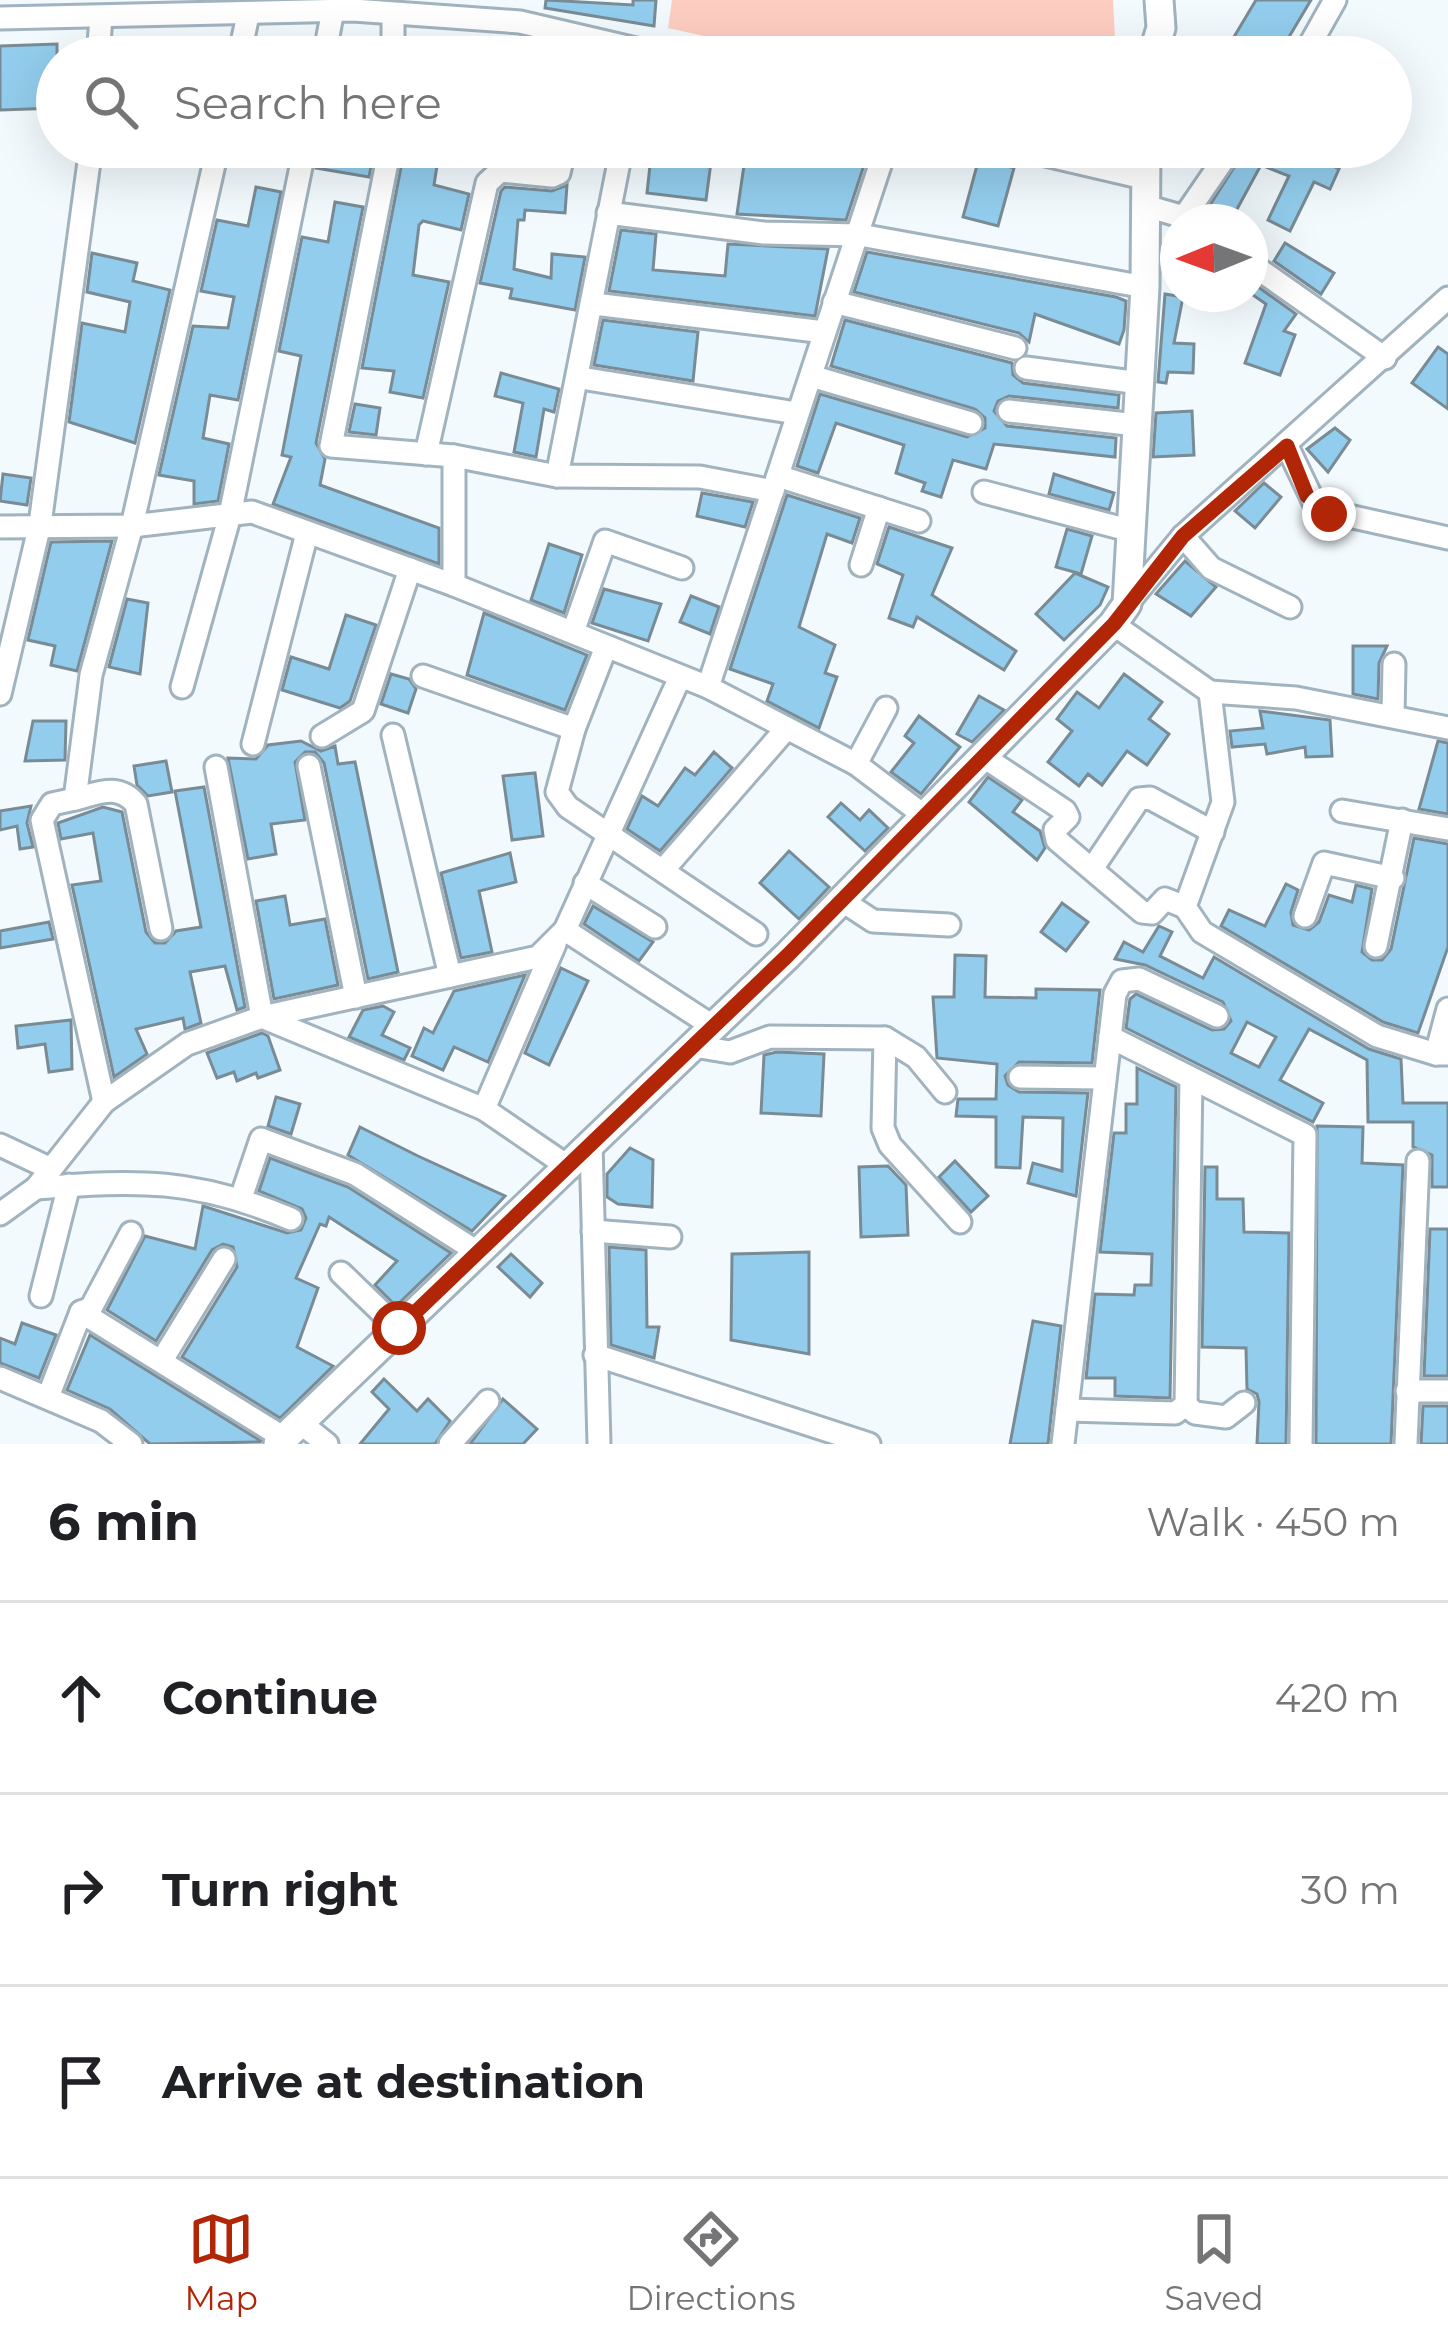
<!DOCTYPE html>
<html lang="en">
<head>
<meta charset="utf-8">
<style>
	body { margin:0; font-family:Montserrat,sans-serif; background:#f6f6f6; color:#202124 }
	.compass { position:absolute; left:1160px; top:204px; width:108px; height:108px; border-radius:50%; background:#fff; box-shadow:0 12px 48px #0002; rotate:269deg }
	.stop { position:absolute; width:36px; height:36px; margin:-27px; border:9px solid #b22608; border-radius:50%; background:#fff }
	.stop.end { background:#b22608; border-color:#fff; box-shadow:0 3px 12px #0008 }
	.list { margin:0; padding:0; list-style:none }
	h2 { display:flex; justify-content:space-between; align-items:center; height:156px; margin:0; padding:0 48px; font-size:51px }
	h2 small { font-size:39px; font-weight:400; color:#757577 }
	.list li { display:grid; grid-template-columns:78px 1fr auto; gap:36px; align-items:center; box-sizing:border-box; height:192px; padding:0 48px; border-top:3px solid #e0e0e0 }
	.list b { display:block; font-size:45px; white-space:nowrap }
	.list em { font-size:39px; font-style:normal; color:#757577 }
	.icon { flex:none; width:66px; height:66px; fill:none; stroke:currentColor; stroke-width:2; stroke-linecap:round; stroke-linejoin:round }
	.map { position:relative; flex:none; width:1448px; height:1444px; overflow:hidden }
	.search { position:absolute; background:#fff; box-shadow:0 12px 48px #0002; left:36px; right:36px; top:36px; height:132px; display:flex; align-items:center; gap:30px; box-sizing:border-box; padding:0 42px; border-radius:66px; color:#757577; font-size:45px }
	.sheet { height:732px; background:#fff }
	nav { display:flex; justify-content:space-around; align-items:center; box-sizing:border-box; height:168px; border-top:3px solid #e0e0e0; background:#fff; font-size:33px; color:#757577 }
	nav a { display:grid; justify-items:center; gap:6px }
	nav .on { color:#b22608 }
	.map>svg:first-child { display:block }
	.green { fill:#fecdc2 }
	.building { fill:#93cded; stroke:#798b95; stroke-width:3; fill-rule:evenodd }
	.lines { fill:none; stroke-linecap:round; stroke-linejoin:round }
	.minor-casing { stroke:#a1b3be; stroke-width:27 }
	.major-casing { stroke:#a1b3be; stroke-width:33 }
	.minor { stroke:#fff; stroke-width:21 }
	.major { stroke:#fff; stroke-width:27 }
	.route { stroke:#b22608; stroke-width:15 }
</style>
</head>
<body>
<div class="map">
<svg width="1448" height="1444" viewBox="0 0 1448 1444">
	<rect width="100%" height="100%" fill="#f2fafe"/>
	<path class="green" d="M 672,0 L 1113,0 L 1116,57 L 797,57 L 668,28 Z"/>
	<g class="building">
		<path d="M 546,0 L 633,5 L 633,0 L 656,0 L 654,26 L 545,8 Z"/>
		<path d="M 1256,0 L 1311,0 L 1277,57 L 1222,57 Z"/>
		<path d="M 224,38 L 224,57 L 161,57 L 161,41 Z"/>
		<path d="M 57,44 L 57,108 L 0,110 L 0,46 Z"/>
		<path d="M 320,147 L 374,150 L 369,177 L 316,168 Z"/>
		<path d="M 405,147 L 440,147 L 434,185 L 469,194 L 461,230 L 423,221 L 419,225 L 413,275 L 449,282 L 423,398 L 390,392 L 394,371 L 362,368 Z"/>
		<path d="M 652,147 L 713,147 L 706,200 L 647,193 Z"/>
		<path d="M 785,147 L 870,147 L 846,220 L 737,214 L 745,158 L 782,163 Z"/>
		<path d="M 1247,147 L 1291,147 L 1339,169 L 1330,189 L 1314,182 L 1290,231 L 1268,220 L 1289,176 L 1261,165 L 1230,222 L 1203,216 Z"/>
		<path d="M 979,158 L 1014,168 L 998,226 L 963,217 Z"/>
		<path d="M 567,185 L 565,213 L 525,210 L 524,220 L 518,220 L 514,269 L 551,278 L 552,254 L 585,257 L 575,310 L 510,298 L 512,289 L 480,283 L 501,191 L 505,187 L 552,191 Z"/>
		<path d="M 256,187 L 281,192 L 238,400 L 210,395 L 203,438 L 229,444 L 218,501 L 194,504 L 194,481 L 159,475 L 193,326 L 228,328 L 234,297 L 201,291 L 217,220 L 248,226 Z"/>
		<path d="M 335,202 L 363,207 L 316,443 L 325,459 L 320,485 L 439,528 L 439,564 L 273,504 L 291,457 L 282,455 L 301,356 L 279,351 L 302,237 L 328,242 Z"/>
		<path d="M 621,230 L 656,234 L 653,270 L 725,276 L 728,244 L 828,249 L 815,316 L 609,291 Z"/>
		<path d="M 1285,243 L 1334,273 L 1321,294 L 1274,261 Z"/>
		<path d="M 867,252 L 1116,297 L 1126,301 L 1124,330 L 1119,344 L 1035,314 L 1029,342 L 1019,333 L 854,292 Z"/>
		<path d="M 92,253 L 137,263 L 133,281 L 170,290 L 135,443 L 69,422 L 82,323 L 125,332 L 130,302 L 87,292 Z"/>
		<path d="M 1250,281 L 1296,314 L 1284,331 L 1295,335 L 1280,375 L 1245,363 L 1266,304 L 1250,293 Z"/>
		<path d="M 1165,294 L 1183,297 L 1174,343 L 1194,344 L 1193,373 L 1168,372 L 1166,383 L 1158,382 Z"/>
		<path d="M 603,320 L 698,332 L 693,381 L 594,365 Z"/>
		<path d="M 845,320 L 1012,363 L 1013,375 L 1023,383 L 1119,395 L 1118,408 L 1009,396 L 998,401 L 994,411 L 1007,426 L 1116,438 L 1115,457 L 994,444 L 986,469 L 953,460 L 941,497 L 922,491 L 925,483 L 896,473 L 904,445 L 836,423 L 818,473 L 797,466 L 820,394 L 967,437 L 985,428 L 985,418 L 975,409 L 831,366 Z"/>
		<path d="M 1438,347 L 1448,354 L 1448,409 L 1412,383 Z"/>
		<path d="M 501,373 L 559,389 L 554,412 L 544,409 L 536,457 L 514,452 L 523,403 L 495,396 Z"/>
		<path d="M 355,404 L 380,408 L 376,435 L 349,432 Z"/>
		<path d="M 1192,411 L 1194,455 L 1153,457 L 1156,413 Z"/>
		<path d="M 1335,428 L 1350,440 L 1328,472 L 1307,449 Z"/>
		<path d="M 3,474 L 31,478 L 27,505 L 0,501 Z"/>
		<path d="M 1054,474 L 1114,493 L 1109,510 L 1049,494 Z"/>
		<path d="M 1264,483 L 1281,497 L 1255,528 L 1235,511 Z"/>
		<path d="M 702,493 L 753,502 L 745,527 L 697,516 Z"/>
		<path d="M 787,495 L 860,518 L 852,543 L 827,534 L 799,627 L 835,645 L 825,673 L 837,677 L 819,728 L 767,701 L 773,684 L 730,669 Z"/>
		<path d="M 889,527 L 952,548 L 932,595 L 1016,651 L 1004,670 L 917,617 L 913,627 L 889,618 L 903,575 L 877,564 Z"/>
		<path d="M 1067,529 L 1092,536 L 1081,574 L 1056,567 Z"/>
		<path d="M 112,541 L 77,671 L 51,665 L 55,646 L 28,640 L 51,542 Z"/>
		<path d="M 549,544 L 582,555 L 564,613 L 531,600 Z"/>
		<path d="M 1185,561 L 1216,587 L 1191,616 L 1156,594 Z"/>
		<path d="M 1075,573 L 1108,587 L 1100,605 L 1064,640 L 1036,614 Z"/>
		<path d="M 604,589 L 661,604 L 648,641 L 592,623 Z"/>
		<path d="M 691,596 L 719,607 L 710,634 L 680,622 Z"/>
		<path d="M 127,599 L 148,603 L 140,674 L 109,667 Z"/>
		<path d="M 484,613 L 587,655 L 565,710 L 467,675 Z"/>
		<path d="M 346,615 L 376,625 L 350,701 L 340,708 L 282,690 L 291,657 L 329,669 Z"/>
		<path d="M 1353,646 L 1387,646 L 1379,663 L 1378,699 L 1353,694 Z"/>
		<path d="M 391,674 L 409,679 L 416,689 L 408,713 L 381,704 Z"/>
		<path d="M 1124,674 L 1162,702 L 1149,719 L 1169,734 L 1147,765 L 1127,751 L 1102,785 L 1088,774 L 1079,786 L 1048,762 L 1072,731 L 1057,719 L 1077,692 L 1099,708 Z"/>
		<path d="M 979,696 L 1004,710 L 972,742 L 957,734 Z"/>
		<path d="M 1260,711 L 1330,720 L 1332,756 L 1306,757 L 1305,747 L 1267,754 L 1265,744 L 1232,747 L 1230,731 L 1263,728 Z"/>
		<path d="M 919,716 L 960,747 L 921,794 L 891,772 L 914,743 L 905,736 Z"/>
		<path d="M 33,721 L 66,721 L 65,760 L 25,761 Z"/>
		<path d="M 301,741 L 321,751 L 335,746 L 338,764 L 355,762 L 398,972 L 368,979 L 324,763 L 315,752 L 305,752 L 295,762 L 305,820 L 271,824 L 276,854 L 248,859 L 228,758 L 256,759 L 268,745 Z"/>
		<path d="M 1438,741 L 1448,743 L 1448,814 L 1419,809 Z"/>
		<path d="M 714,752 L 732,768 L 660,851 L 627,829 L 642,796 L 658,806 L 685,768 L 695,775 Z"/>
		<path d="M 166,761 L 172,792 L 148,796 L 137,785 L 134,766 Z"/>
		<path d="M 535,773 L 543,836 L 512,840 L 503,776 Z"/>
		<path d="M 988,777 L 1022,800 L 1013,812 L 1040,831 L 1045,848 L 1037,860 L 969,802 Z"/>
		<path d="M 204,787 L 245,1007 L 237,1010 L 225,966 L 190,972 L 201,1023 L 185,1029 L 183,1018 L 136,1029 L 147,1054 L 114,1077 L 72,885 L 101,881 L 93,833 L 61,839 L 58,823 L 103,807 L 122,812 L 146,932 L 155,943 L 165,943 L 176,931 L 201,927 L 175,791 Z"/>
		<path d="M 841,803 L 860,820 L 869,810 L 888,828 L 865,851 L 828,817 Z"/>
		<path d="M 31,806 L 27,823 L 33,847 L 20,849 L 17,826 L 0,830 L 0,811 Z"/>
		<path d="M 1414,838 L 1448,844 L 1448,947 L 1418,1033 L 1383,1022 L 1221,926 L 1229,910 L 1265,926 L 1286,884 L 1298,890 L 1291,912 L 1293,925 L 1309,930 L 1319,922 L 1329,895 L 1352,902 L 1356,885 L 1372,889 L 1362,952 L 1372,960 L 1382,960 L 1391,949 Z"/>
		<path d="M 789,851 L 829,887 L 799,919 L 760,883 Z"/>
		<path d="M 510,853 L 516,882 L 479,891 L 492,952 L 461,958 L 441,873 Z"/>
		<path d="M 285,896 L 290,925 L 325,919 L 338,985 L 274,999 L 256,901 Z"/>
		<path d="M 1062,903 L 1088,922 L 1066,951 L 1041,932 Z"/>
		<path d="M 593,906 L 653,942 L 639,961 L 584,924 Z"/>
		<path d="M 49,922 L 53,939 L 0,948 L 0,931 Z"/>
		<path d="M 1159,926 L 1172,932 L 1160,956 L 1203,978 L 1214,957 L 1369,1049 L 1401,1059 L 1403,1103 L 1448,1103 L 1448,1187 L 1432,1187 L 1432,1155 L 1413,1147 L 1413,1122 L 1368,1122 L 1367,1060 L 1309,1029 L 1280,1080 L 1323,1103 L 1313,1122 L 1126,1028 L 1130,999 L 1136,994 L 1212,1030 L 1224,1029 L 1231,1021 L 1223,1002 L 1145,965 L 1115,959 L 1124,942 L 1143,952 ZM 1247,1022 L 1276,1037 L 1259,1067 L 1231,1053 Z"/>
		<path d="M 955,955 L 986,956 L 985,997 L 1036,998 L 1036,989 L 1100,990 L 1092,1063 L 1019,1062 L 1005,1076 L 1008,1085 L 1019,1092 L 1088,1093 L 1076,1196 L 1028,1183 L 1033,1163 L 1062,1171 L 1063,1118 L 1023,1117 L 1020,1168 L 996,1167 L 996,1117 L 956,1116 L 958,1099 L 996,1099 L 997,1064 L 937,1058 L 933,997 L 954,997 Z"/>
		<path d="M 561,968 L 588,981 L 549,1065 L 525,1053 Z"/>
		<path d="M 525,975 L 488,1062 L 454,1047 L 443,1070 L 412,1056 L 424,1028 L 433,1033 L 454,991 Z"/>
		<path d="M 383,1006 L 394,1012 L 382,1035 L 410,1048 L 404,1060 L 349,1037 L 363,1010 Z"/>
		<path d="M 71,1020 L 72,1069 L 49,1072 L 45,1044 L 18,1048 L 16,1026 Z"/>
		<path d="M 262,1033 L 268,1036 L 280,1070 L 258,1078 L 256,1073 L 237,1081 L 234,1072 L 217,1078 L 207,1053 Z"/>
		<path d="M 777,1052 L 824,1054 L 821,1116 L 761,1113 L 764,1055 Z"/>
		<path d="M 1137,1068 L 1176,1087 L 1170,1398 L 1115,1396 L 1115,1378 L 1086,1378 L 1095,1294 L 1134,1295 L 1135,1285 L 1151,1285 L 1152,1254 L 1100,1252 L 1114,1133 L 1126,1133 L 1126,1104 L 1137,1104 Z"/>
		<path d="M 276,1097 L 300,1104 L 291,1134 L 268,1126 Z"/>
		<path d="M 1317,1126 L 1363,1127 L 1362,1163 L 1403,1165 L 1391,1444 L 1316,1444 Z"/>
		<path d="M 360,1127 L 418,1156 L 505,1196 L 472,1231 L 348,1155 Z"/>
		<path d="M 630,1148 L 653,1160 L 652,1207 L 618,1204 L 607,1197 L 607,1174 Z"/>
		<path d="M 270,1158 L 348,1187 L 451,1253 L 396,1306 L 375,1285 L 397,1261 L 329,1217 L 326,1226 L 320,1224 L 296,1278 L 318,1288 L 297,1347 L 333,1366 L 280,1418 L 182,1357 L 237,1267 L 233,1247 L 223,1244 L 212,1250 L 156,1341 L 107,1310 L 145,1236 L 195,1249 L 203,1206 L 287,1233 L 301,1230 L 306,1218 L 302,1209 L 259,1191 Z"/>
		<path d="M 955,1161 L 988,1196 L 971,1212 L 939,1177 Z"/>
		<path d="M 888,1166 L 906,1185 L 908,1235 L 861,1237 L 859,1167 Z"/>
		<path d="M 1205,1167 L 1217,1167 L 1217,1199 L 1243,1199 L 1244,1232 L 1289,1233 L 1286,1444 L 1257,1444 L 1259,1402 L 1257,1394 L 1247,1389 L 1246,1348 L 1202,1347 Z"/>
		<path d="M 1430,1229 L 1448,1229 L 1448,1376 L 1424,1376 Z"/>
		<path d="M 609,1247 L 646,1250 L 647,1327 L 659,1327 L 654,1358 L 611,1345 Z"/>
		<path d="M 809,1252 L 809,1354 L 731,1340 L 732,1254 Z"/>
		<path d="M 511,1254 L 542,1283 L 530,1297 L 498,1267 Z"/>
		<path d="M 1033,1321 L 1061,1326 L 1048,1444 L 1010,1444 Z"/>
		<path d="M 22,1323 L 56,1335 L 39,1378 L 0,1363 L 0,1338 L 15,1344 Z"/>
		<path d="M 90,1335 L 261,1441 L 260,1442 L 150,1444 L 110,1409 L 67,1390 Z"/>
		<path d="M 384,1379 L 417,1411 L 428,1399 L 450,1421 L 435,1444 L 360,1444 L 389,1409 L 372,1392 Z"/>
		<path d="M 503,1399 L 537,1429 L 523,1444 L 470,1444 Z"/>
		<path d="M 1423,1406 L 1448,1406 L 1448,1444 L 1421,1444 Z"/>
	</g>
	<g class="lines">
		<defs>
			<g id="minor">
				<path d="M 0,18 L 353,10 L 520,22 L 670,57"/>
				<path d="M 98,57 L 101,17"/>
				<path d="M 239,57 L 248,15"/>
				<path d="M 324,57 L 332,15"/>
				<path d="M 393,57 L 393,14"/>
				<path d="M 1303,57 L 1335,0"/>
				<path d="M 390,147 L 331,446 L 454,456 L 557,476 L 700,477 L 773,491"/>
				<path d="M 1011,147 L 1144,178"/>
				<path d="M 1146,206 L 1184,217 L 1232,147"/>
				<path d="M 608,213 L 764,233 L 860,235 L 1145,287"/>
				<path d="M 1250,263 L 1385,358"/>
				<path d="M 834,302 L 1015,348"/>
				<path d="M 594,304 L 824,332"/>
				<path d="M 1026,368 L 1140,383"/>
				<path d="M 811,376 L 971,423"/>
				<path d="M 581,378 L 796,413"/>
				<path d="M 1009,411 L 1137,425"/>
				<path d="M 1287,446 L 1317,509 L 1448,538"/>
				<path d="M 426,454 L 487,183 L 500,171 L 552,176 L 559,173 L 565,147"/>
				<path d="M 454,456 L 454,585"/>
				<path d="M 557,476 L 622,147"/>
				<path d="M 778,476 L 919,521"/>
				<path d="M 984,492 L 1128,530"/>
				<path d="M 0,527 L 132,526 L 252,512 L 454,585 L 708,687 L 856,764 L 926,817"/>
				<path d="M 1183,536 L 1211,568 L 1290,607"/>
				<path d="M 861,565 L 879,508"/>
				<path d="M 1127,604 L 1183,536 L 1448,298"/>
				<path d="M 1113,624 L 1210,692 L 1223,802 L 1185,907 L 1202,932 L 1377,1036 L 1436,1054"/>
				<path d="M 573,632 L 605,541 L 682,568"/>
				<path d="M 606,647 L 574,729 L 557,792 L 568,807 L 756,934"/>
				<path d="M 423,676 L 574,729"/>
				<path d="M 182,687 L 230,515 L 305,147"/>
				<path d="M 708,687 L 886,147"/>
				<path d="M 1210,692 L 1296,698 L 1448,728"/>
				<path d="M 0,694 L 40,524 L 91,147"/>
				<path d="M 1393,716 L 1394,664"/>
				<path d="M 393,735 L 450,976"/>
				<path d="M 322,736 L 363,711 L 410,569"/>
				<path d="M 253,744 L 307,533"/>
				<path d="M 984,757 L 1065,811 L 1068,817 L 1055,830 L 1057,840 L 1142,912 L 1152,913 L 1165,899 L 1185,907"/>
				<path d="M 856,764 L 886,708"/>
				<path d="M 309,766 L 356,997"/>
				<path d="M 216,767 L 262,1017 L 484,1109 L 570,1168"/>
				<path d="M 75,799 C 99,793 118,783 136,804 L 161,929"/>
				<path d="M 1342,811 L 1448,829"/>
				<path d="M 1094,866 L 1139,799 L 1150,798 L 1213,832"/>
				<path d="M 665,868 L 786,729"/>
				<path d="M 585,883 L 655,927"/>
				<path d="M 841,900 L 873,921 L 949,925"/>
				<path d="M 1305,916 L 1324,863 L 1393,878"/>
				<path d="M 565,930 L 714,1027"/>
				<path d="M 1376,946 L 1402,820"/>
				<path d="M 1448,1009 L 1436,1054 L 1448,1054"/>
				<path d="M 1110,1037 L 1305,1135 L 1301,1444"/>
				<path d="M 885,1038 L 916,1057 L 945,1092"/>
				<path d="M 694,1046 L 730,1052 L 770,1037 L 885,1038 L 883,1128 L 890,1145 L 960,1222"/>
				<path d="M 1020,1077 L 1102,1078"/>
				<path d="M 104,1102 L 42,820 L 52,804 L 75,799 L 91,675 L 132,526 L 218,147"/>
				<path d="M 484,1109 L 555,944"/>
				<path d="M 591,1143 L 599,1444"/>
				<path d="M 0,1145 L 51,1169"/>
				<path d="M 36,1188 C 138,1180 194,1178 291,1219"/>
				<path d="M 241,1198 L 261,1139 L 355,1174 L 476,1251"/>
				<path d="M 0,1214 L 36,1188 L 104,1102 L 187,1044 L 262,1017 L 538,957 L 565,930 L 680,677"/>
				<path d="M 593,1231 L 670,1237"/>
				<path d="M 341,1273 L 399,1329"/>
				<path d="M 41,1296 L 69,1185"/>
				<path d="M 81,1312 L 284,1438"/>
				<path d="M 595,1355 L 869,1444"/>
				<path d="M 162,1360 L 224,1259"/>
				<path d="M 0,1378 L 101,1421 L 131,1444"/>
				<path d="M 1407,1391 L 1448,1391"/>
				<path d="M 48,1397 L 81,1312 L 91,1308 L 131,1233"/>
				<path d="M 1186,1405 L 1195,1413 L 1226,1417 L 1244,1403"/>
				<path d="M 1067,1410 L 1175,1413 L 1186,1405 L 1191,1079"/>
				<path d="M 302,1424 L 327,1444"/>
				<path d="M 450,1444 L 488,1401"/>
				<path d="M 1063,1444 L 1115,994 L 1122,981 L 1139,979 L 1217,1016"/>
				<path d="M 1406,1444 L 1418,1161"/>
			</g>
			<g id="major">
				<path d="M 1152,57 L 1161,28 L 1159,0"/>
				<path d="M 278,1444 L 787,956 L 1113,624 L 1127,604 L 1145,287 L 1146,147"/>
			</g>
		</defs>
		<use href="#minor" class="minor-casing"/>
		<use href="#major" class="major-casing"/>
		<use href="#minor" class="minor"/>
		<use href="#major" class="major"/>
	</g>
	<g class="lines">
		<path class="route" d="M 399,1328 L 787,956 L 1114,624 L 1183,536 L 1287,446 L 1307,496 L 1329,514"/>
	</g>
</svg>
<svg class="compass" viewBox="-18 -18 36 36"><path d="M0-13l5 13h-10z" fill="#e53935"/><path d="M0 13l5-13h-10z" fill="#757577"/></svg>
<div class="stop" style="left:399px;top:1328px"></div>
<div class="stop end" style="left:1329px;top:514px"></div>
<div class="search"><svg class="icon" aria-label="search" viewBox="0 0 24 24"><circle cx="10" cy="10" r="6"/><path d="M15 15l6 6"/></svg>Search here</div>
</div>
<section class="sheet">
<h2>6 min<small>Walk · 450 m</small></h2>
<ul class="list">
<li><svg class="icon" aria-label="ahead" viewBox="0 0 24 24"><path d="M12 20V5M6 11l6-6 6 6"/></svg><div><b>Continue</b></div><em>420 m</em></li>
<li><svg class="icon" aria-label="right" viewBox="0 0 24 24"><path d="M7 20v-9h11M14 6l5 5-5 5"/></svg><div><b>Turn right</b></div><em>30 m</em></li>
<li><svg class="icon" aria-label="arrive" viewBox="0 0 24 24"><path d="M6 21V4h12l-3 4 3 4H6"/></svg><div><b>Arrive at destination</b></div></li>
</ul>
</section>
<nav>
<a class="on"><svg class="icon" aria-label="map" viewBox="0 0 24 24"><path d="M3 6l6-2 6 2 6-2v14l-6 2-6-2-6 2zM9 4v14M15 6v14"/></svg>Map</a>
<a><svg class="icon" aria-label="directions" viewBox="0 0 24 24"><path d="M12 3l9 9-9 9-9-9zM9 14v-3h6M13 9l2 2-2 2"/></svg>Directions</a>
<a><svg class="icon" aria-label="saved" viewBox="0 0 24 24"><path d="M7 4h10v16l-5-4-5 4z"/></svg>Saved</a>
</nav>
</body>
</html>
